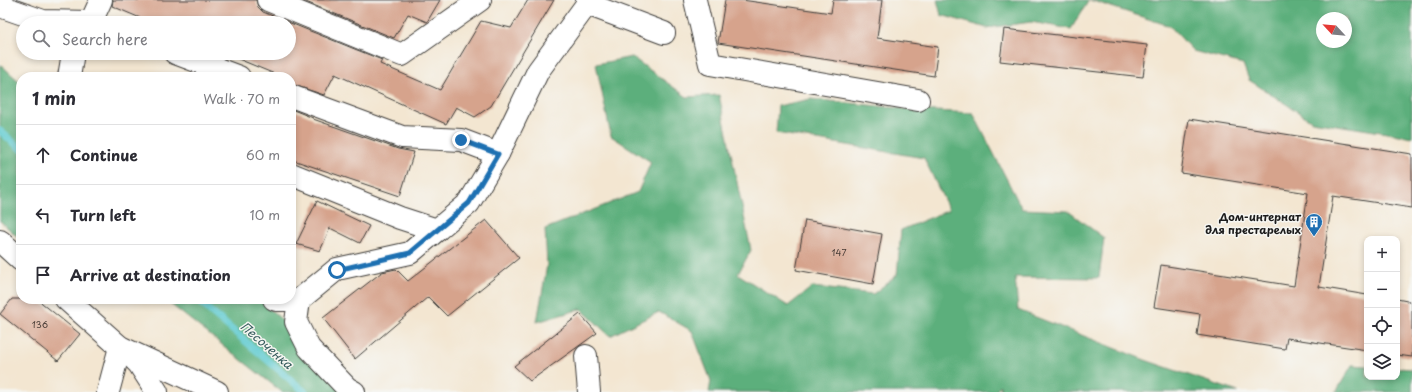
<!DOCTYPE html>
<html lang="en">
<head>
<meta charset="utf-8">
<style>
	body { margin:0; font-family:"Playpen Sans",sans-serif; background:#f2f2f3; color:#2b2b33 }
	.controls { position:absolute; right:12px; bottom:12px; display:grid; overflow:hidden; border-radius:8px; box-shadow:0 2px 6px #0003 }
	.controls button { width:36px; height:36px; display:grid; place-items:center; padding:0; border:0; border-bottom:1px solid #e1e1e2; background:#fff; color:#2b2b33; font:20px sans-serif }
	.compass { position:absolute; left:1316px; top:12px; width:36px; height:36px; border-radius:50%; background:#fff; box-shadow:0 2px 6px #0003; rotate:296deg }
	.stop { position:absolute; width:12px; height:12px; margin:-9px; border:3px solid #1f6fb2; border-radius:50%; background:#fff }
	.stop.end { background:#1f6fb2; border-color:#fff; box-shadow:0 1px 4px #0008 }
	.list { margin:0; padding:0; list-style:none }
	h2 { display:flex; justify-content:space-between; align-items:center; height:52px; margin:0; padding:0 16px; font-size:17px }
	h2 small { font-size:13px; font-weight:400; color:#7c7c81 }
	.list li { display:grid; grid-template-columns:26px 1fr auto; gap:12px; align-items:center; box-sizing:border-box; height:60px; padding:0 16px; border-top:1px solid #e1e1e2 }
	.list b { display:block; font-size:15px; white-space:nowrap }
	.list em { font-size:13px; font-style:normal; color:#7c7c81 }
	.icon { flex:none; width:22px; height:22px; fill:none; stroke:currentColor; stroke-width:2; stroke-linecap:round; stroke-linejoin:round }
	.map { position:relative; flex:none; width:1412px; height:392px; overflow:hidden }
	.search { position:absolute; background:#fff; box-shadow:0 2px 6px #0003; left:16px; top:16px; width:280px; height:44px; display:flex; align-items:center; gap:10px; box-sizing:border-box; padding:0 14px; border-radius:22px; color:#7c7c81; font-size:15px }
	.panel { position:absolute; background:#fff; box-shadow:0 2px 6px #0003; left:16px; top:72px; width:280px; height:232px; border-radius:16px }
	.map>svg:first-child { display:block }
	.forest { fill:#5caf7c; stroke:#3c664c; fill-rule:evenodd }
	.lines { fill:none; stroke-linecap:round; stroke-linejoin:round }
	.stream { stroke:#5dcad0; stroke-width:7 }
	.building { fill:#d6a38c }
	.minor-casing { stroke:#3c3a37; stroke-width:24 }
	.minor { stroke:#fff; stroke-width:22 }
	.route { stroke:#1f6fb2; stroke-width:5 }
	.labels { text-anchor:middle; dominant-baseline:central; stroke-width:3; stroke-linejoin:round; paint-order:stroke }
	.number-label { font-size:9px; fill:#4a3e38 }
	.poi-label { font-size:11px; font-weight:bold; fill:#1c1c1c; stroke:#f6f6f2; text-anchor:end }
	.water-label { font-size:12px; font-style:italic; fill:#33595b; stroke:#f6f6f2 }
</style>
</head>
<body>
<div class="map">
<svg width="1412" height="392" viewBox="0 0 1412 392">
	<rect width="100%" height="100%" fill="#f6f6f2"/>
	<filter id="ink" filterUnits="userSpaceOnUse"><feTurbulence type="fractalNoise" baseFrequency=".025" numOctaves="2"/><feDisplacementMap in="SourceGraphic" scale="8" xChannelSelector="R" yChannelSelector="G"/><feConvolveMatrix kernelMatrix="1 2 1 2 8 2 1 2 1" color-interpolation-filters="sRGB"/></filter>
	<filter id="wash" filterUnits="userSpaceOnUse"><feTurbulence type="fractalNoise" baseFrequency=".012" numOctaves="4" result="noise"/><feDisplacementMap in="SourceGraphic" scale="16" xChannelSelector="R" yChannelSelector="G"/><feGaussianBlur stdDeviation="0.9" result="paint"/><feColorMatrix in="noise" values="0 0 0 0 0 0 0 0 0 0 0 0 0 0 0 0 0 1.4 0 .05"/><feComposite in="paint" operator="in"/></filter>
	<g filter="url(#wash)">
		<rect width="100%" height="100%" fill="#f3e6d1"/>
		<g class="forest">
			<path d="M 937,0 L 1089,0 L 1071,29 L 1031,22 L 987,28 L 941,15 Z"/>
			<path d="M 1090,0 L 1412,0 L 1412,137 L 1312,121 L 1249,80 L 1243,64 L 1193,51 L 1170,26 ZM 1322,18 L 1346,18 L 1346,42 L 1322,42 Z"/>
			<path d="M 632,57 L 687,97 L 719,95 L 751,250 L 738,274 L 788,306 L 812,287 L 873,294 L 897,275 L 901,230 L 949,210 L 924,158 L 776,133 L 778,106 L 811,99 L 916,110 L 973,113 L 1022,209 L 1068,211 L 1104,238 L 1099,278 L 1015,277 L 1018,310 L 1145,360 L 1238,392 L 1001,392 L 1000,385 L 995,392 L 709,392 L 711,381 L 692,331 L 659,312 L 610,336 L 581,309 L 537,322 L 547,265 L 545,229 L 638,192 L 651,162 L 611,136 L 596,64 Z"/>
			<path d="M 0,64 L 21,83 L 21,240 L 0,221 Z"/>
			<path d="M 164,299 L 259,299 L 361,392 L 282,392 Z"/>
			<path d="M 1352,365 L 1367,366 L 1367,377 L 1397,377 L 1397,368 L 1412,369 L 1412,392 L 1336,392 Z"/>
		</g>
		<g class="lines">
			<g class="stream">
				<path d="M 0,131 L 21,149"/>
				<path d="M 196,299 L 305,392"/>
			</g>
		</g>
		<g id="blocks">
			<g class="building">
				<path d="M 113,0 L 256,0 L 258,7 L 263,12 L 382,60 L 380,64 L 440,90 L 481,21 L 511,28 L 528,0 L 554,0 L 491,106 L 475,117 L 456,107 L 446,124 L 335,74 L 324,95 L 291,84 L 291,77 L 282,77 L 224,53 L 289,53 L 289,23 L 152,23 L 112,6 Z"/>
				<path d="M 301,0 L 440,0 L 427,22 L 408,14 L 394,38 Z"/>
				<path d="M 725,0 L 742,0 L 831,13 L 833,0 L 882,0 L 877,38 L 938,47 L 934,76 L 718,43 Z"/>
				<path d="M 1004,29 L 1147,45 L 1143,77 L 1000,61 Z"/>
				<path d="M 291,109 L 313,118 L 313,119 L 398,149 L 414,152 L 400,196 L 293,160 L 291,162 Z"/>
				<path d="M 1189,119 L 1412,154 L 1412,208 L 1333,196 L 1319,287 L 1367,295 L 1367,350 L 1287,338 L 1285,349 L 1197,335 L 1200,314 L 1154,307 L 1161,265 L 1294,286 L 1308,193 L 1181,173 Z"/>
				<path d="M 317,201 L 369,226 L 360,243 L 330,228 L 320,251 L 296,244 Z"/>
				<path d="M 486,220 L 519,258 L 447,316 L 428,297 L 355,359 L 323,318 L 382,272 L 396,269 L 408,281 Z"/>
				<path d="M 805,220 L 882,234 L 873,284 L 796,270 Z"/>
				<path d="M 12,299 L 37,299 L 80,334 L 58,361 L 0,314 Z"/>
				<path d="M 1397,299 L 1412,302 L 1412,357 L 1397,355 Z"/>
				<path d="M 580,314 L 597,333 L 530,381 L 514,366 Z"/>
			</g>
		</g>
	</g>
	<g filter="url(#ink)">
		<use href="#blocks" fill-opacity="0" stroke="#3c3a37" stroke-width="1"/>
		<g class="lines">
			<defs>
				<g id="minor">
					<path d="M 268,0 L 402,55 L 480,0"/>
					<path d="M 695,0 L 710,64 L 918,100"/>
					<path d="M 587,4 L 664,33"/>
					<path d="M 0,6 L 43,21 L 91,22 L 101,0"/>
					<path d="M 175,53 L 239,77"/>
					<path d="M 69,77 L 73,53"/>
					<path d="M 291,96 L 402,137 L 461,140 L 498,154 L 538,71 L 587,4 L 587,0"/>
					<path d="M 291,174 L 400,218 L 437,230 L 469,203 L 498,154"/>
					<path d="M 0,241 L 21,260"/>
					<path d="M 66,299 L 120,347 L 217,392"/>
					<path d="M 274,299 L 276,300 L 299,300 L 337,269 L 410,253 L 437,230"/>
					<path d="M 299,300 L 296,322 L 309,348 L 347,388 L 354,392"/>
					<path d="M 128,353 L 139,364 L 157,392"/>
					<path d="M 586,356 L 589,392"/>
					<path d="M 108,392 L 120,347"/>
				</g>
			</defs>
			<use href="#minor" class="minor-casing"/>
			<use href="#minor" class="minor"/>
		</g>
	</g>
	<g class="lines" filter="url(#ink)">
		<path class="route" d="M 337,270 L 410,253 L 469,203 L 498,154 L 461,140"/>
	</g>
	<defs>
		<symbol id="building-pin" viewBox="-11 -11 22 30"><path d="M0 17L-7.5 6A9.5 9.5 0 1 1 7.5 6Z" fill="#1f6fb2" stroke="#f6f6f2"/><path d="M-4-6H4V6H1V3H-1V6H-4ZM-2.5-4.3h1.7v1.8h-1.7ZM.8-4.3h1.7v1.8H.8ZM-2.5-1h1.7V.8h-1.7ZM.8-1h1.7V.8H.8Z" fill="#fff"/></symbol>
	</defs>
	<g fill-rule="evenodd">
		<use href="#building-pin" x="1304" y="212" width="20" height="27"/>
	</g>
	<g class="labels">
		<g class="number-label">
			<text x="839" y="252">147</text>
			<text x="40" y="324">136</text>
		</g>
		<g class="poi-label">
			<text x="1301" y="216">Дом-интернат<tspan x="1301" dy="13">для престарелых</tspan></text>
		</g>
		<g class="water-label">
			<text transform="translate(267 345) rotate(41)">Песоченка</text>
		</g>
	</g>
</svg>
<div class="controls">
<button>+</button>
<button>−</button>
<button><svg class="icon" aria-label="locate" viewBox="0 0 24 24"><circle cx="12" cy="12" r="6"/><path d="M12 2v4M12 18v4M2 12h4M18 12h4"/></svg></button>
<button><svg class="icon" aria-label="layers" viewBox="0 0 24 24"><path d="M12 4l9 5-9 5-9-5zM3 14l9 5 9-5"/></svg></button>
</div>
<svg class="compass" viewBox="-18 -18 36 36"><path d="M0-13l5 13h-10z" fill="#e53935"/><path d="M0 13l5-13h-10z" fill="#7c7c81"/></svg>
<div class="stop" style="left:337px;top:270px"></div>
<div class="stop end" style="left:461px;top:140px"></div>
<div class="search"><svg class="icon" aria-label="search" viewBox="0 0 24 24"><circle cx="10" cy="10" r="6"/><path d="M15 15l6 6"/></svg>Search here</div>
<section class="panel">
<h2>1 min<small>Walk · 70 m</small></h2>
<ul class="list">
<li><svg class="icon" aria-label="ahead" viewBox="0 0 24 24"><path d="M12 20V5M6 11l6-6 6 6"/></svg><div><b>Continue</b></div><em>60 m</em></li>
<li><svg class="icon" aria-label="left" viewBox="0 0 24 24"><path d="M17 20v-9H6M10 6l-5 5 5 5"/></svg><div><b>Turn left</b></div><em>10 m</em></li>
<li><svg class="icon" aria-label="arrive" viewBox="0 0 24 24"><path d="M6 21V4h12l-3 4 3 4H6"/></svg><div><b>Arrive at destination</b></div></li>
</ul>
</section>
</div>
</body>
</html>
